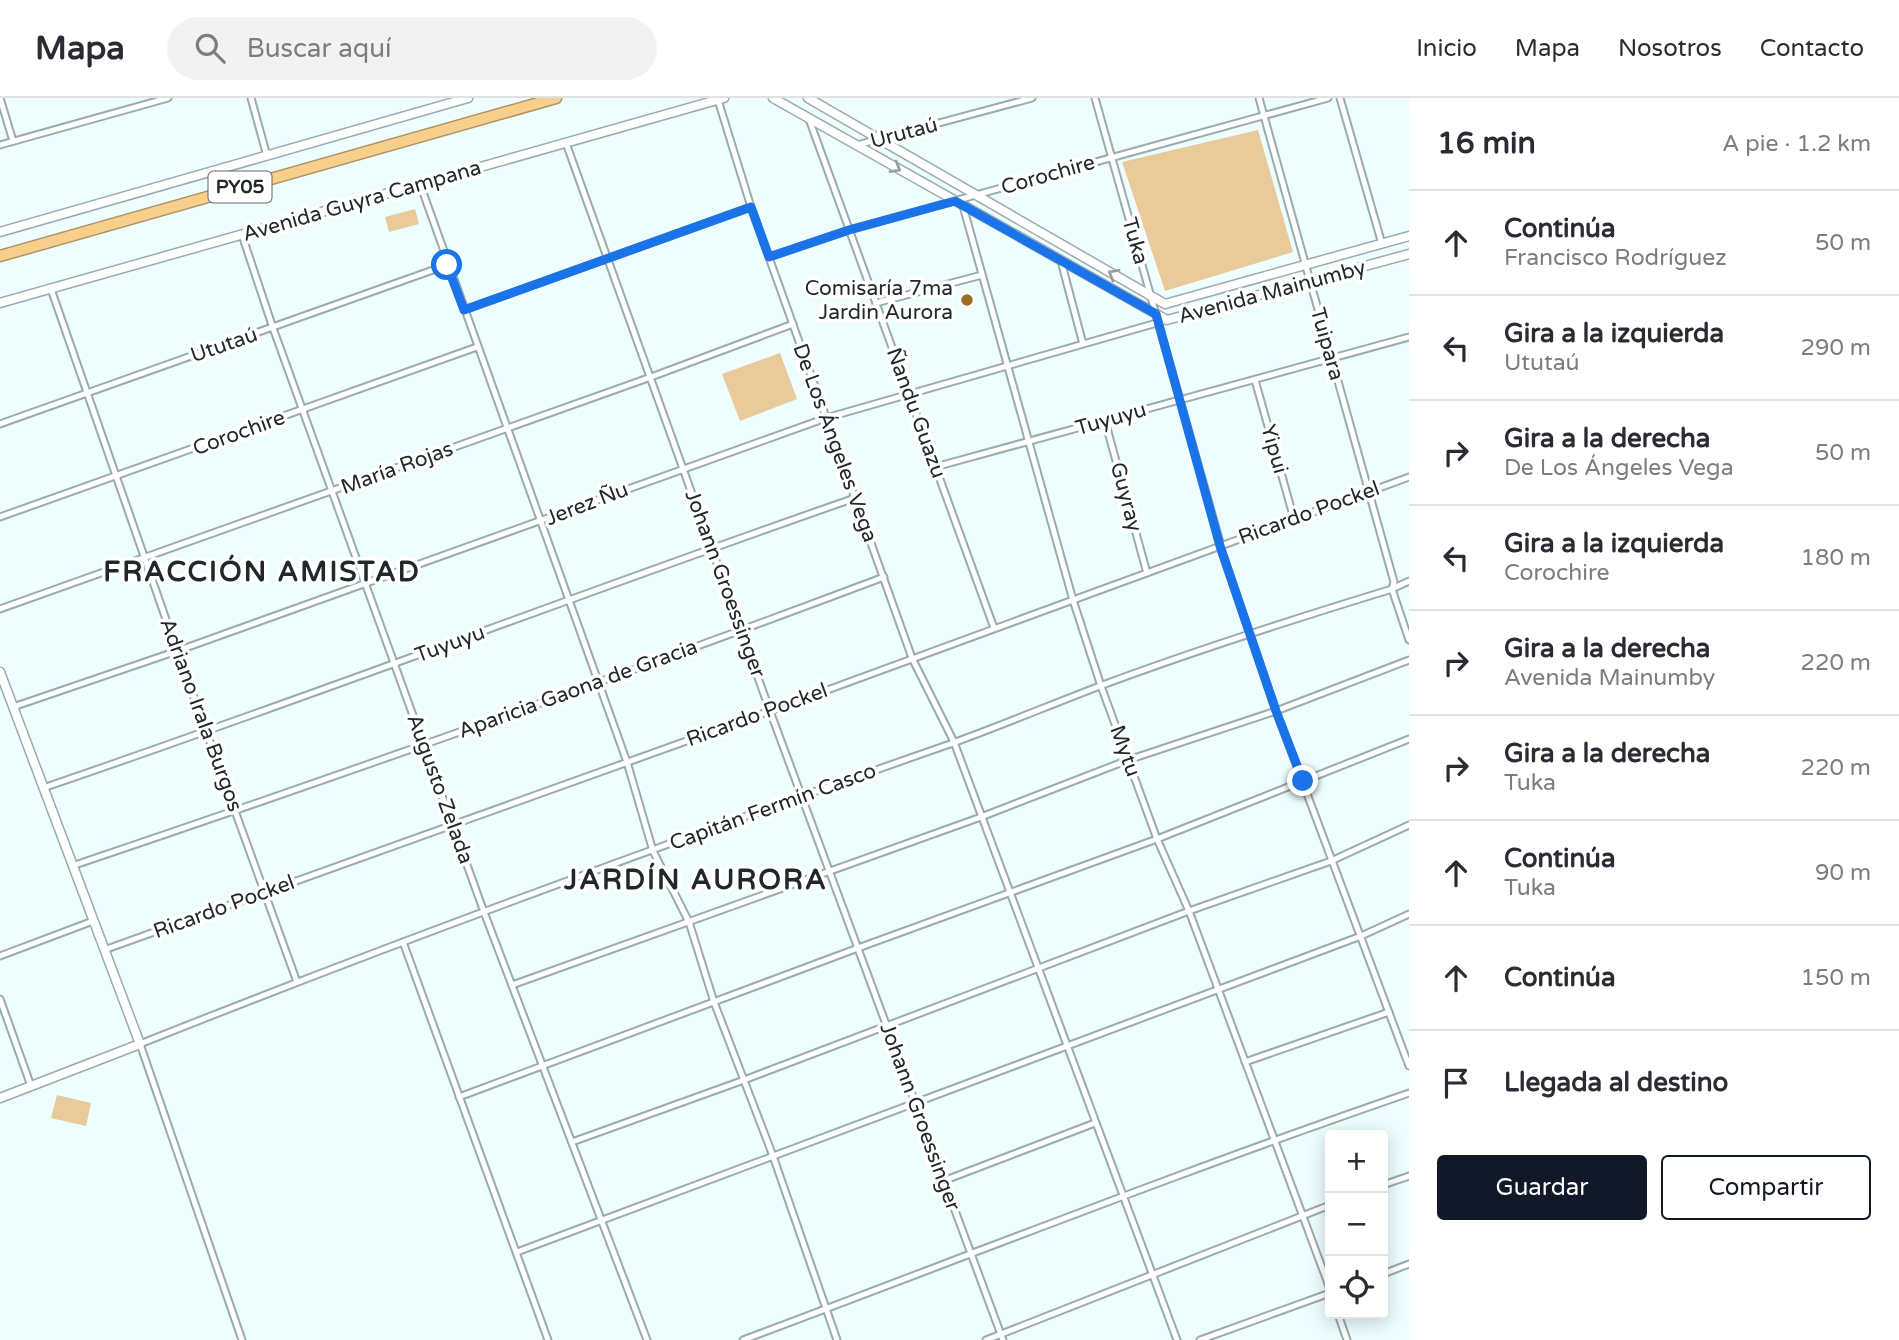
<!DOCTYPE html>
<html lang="es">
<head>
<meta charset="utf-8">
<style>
	body { margin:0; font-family:"Varela Round",sans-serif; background:#f2f2f3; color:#2b2b33 }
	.controls { position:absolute; right:21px; bottom:21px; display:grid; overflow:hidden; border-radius:7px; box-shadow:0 4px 18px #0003 }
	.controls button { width:63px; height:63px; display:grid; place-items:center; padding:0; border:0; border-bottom:2px solid #e1e1e2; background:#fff; color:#2b2b33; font:35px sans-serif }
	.stop { position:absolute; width:21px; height:21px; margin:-16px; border:5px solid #1a73e8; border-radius:50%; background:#fff }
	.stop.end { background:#1a73e8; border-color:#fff; box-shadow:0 2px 7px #0008 }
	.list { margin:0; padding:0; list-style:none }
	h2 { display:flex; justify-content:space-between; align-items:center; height:91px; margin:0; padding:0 28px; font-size:30px }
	h2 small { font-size:23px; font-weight:400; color:#7c7c81 }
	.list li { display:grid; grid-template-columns:46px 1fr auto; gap:21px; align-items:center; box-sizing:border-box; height:105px; padding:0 28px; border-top:2px solid #e1e1e2 }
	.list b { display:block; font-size:26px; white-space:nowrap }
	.list p { margin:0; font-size:23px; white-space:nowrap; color:#7c7c81 }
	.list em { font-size:23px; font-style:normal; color:#7c7c81 }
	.actions { display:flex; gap:14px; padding:21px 28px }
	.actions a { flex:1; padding:16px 0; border:2px solid #111827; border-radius:7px; text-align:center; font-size:24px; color:#111827 }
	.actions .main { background:#111827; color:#fff }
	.icon { flex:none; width:38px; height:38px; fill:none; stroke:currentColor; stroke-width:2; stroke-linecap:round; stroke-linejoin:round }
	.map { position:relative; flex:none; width:1409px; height:1242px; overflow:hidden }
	header { display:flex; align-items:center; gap:42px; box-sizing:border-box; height:98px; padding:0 35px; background:#fff; border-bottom:2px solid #e1e1e2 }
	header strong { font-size:33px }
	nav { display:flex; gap:38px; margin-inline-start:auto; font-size:24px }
	.search { width:490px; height:63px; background:#f2f2f3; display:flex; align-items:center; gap:18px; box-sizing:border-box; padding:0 24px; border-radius:38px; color:#7c7c81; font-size:26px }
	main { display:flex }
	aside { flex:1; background:#fff }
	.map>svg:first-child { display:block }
	.green { fill:#e8ca9b }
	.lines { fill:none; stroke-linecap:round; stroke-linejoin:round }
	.street-casing { stroke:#9aabac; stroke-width:9 }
	.secondary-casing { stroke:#9aabac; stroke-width:11 }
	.highway-casing { stroke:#ad9569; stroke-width:13 }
	.street { stroke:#fff; stroke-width:5 }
	.secondary { stroke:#fff; stroke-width:8 }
	.highway { stroke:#f9cf8c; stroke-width:10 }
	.oneway { stroke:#9b9e9f }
	.route { stroke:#1a73e8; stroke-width:9 }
	.poi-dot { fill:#9a6f1e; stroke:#fff; stroke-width:2.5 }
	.labels { text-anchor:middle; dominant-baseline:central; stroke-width:7; stroke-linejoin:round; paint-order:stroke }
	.shield { fill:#fff; stroke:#646869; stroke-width:2 }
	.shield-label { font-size:19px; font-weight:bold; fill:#212829 }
	.street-label { font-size:21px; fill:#212829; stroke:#fff }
	.poi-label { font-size:21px; fill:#212829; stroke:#fff; text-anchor:end }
	.district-label { font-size:28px; font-weight:bold; letter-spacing:2px; fill:#212829; stroke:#fff }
</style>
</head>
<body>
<header>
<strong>Mapa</strong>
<div class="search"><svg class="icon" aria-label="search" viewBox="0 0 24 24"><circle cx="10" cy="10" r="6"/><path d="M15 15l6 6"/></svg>Buscar aquí</div>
<nav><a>Inicio</a><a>Mapa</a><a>Nosotros</a><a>Contacto</a></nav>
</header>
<main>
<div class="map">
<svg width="1409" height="1242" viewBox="0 0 1409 1242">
	<rect width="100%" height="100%" fill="#eefdfe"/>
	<g class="green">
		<path d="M 1258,32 L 1293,154 L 1165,193 L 1122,64 Z"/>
		<path d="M 415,111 L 419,126 L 389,134 L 385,119 Z"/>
		<path d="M 780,255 L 797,301 L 740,323 L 722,276 Z"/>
		<path d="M 57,997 L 91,1005 L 86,1028 L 51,1020 Z"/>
	</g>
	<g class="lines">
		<defs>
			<g id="street">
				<path d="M 0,0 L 13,43"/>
				<path d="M 251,0 L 267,58"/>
				<path d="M 1095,0 L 1221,448"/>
				<path d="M 1259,0 L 1394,484 L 1392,491 L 1409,542"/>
				<path d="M 1340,0 L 1382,146"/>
				<path d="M 718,2 L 751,109 L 912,560 L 954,644 L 1177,1242"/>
				<path d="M 809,21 L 994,530"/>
				<path d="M 566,45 L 770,613 L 1003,1242"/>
				<path d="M 0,47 L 168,0"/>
				<path d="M 857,47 L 1032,0"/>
				<path d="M 420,86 L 627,664 L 653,753 L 689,824 L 714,904 L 773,1058 L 837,1242"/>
				<path d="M 963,108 L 1073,502 L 1101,588 L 1157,741 L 1189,813 L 1330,1191"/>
				<path d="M 242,137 L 273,230 L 484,814 L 647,1242"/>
				<path d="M 769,159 L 849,132 L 1328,0"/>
				<path d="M 1061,163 L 1083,246"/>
				<path d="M 51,191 L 177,553 L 297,884"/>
				<path d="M 876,205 L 982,177"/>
				<path d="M 464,212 L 751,109"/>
				<path d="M 1255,282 L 1294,421"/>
				<path d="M 1105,323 L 1147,475"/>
				<path d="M 0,326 L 447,167"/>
				<path d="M 935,369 L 1409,239"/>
				<path d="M 0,419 L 477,249"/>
				<path d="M 1220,448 L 1276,613 L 1409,968"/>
				<path d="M 0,511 L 651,279 L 793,226"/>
				<path d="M 13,609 L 177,553 L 826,320 L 1167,222"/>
				<path d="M 43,690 C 316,597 584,494 855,400"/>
				<path d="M 72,768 C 345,676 615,580 884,479"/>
				<path d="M 403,844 L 548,1242"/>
				<path d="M 104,852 L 770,613 L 1409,379"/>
				<path d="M 0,858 L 93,823"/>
				<path d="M 512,887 L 981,719 L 1128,662 L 1276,613 L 1409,562"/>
				<path d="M 0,901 L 31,988"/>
				<path d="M 1245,964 L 1389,914"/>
				<path d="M 459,999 L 858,850 L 1157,741 L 1409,641"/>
				<path d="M 572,1044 L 744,982 L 1189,813 L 1331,763 L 1409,727"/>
				<path d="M 943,1083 L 1095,1025"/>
				<path d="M 1383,1087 L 1409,1078"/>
				<path d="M 517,1154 L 1361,838 L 1409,816"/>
				<path d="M 1383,1176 L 1409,1166"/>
				<path d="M 1338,1216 L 1347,1242"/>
				<path d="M 242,1242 L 140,946 C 408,839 678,741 950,646 C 1000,628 1050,607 1100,588 C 1196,552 1294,521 1392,491 L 1409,483"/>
				<path d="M 743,1242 C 965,1159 1185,1072 1409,995"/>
				<path d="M 986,1242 L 1330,1107"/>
				<path d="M 1200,1242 L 1330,1195"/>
			</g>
			<g id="secondary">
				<path d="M 773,0 L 1167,222 L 1409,156"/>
				<path d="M 808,0 L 1165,206 L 1409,138"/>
				<path d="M 0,134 L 468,0"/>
				<path d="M 0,205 L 724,0"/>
				<path d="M 0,574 L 140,946 L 0,1000"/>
			</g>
			<path id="highway" d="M 0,158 L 556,0"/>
		</defs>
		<use href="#street" class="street-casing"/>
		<use href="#secondary" class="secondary-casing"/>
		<use href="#highway" class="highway-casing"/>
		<use href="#street" class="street"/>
		<use href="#secondary" class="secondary"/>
		<use href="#highway" class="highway"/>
	</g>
	<defs><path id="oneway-chevron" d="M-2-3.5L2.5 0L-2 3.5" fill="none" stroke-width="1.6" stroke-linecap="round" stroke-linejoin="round" transform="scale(1.75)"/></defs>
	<g class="oneway">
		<use href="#oneway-chevron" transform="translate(896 70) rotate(30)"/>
		<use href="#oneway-chevron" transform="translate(1113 176) rotate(-150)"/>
	</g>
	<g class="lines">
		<path class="route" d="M 447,167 L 464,212 L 751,109 L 769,159 L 849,132 L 955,103 L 1156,216 L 1220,448 L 1276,613 L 1303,683"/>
	</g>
	<circle class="poi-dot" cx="967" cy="202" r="7"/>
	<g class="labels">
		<rect class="shield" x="208.5" y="73.5" width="63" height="31" rx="5"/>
		<g class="shield-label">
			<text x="240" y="89">PY05</text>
		</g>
		<g class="street-label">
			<text transform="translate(904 35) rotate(-15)">Urutaú</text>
			<text transform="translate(1048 77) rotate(-16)">Corochire</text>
			<text transform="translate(362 103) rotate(-16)">Avenida Guyra Campana</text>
			<text transform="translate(1135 143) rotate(74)">Tuka</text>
			<text transform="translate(1272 194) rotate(-15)">Avenida Mainumby</text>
			<text transform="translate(1327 246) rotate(74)">Tuipara</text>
			<text transform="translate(224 247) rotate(-19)">Ututaú</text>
			<text transform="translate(916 315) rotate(70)">Ñandu Guazu</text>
			<text transform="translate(1111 321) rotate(-16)">Tuyuyu</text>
			<text transform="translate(239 335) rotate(-20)">Corochire</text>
			<text transform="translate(835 345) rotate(70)">De Los Ángeles Vega</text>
			<text transform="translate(1274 351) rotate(74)">Yipui</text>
			<text transform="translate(397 370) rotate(-20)">María Rojas</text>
			<text transform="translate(1126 399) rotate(75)">Guyray</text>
			<text transform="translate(587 406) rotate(-21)">Jerez Ñu</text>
			<text transform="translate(1309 415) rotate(-20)">Ricardo Pockel</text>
			<text transform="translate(725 486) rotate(70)">Johann Groessinger</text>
			<text transform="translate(450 546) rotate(-20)">Tuyuyu</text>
			<text transform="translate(578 591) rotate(-20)">Aparicia Gaona de Gracia</text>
			<text transform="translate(201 617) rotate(70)">Adriano Irala Burgos</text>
			<text transform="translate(757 617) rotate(-20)">Ricardo Pockel</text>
			<text transform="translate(1125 653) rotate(70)">Mytu</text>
			<text transform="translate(440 691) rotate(70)">Augusto Zelada</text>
			<text transform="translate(773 709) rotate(-20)">Capitán Fermín Casco</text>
			<text transform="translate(224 809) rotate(-20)">Ricardo Pockel</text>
			<text transform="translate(920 1019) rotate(70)">Johann Groessinger</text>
		</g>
		<g class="poi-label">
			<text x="953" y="190">Comisaría 7ma<tspan x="953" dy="24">Jardin Aurora</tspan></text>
		</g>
		<g class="district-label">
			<text x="262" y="474">FRACCIÓN AMISTAD</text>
			<text x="696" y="782">JARDÍN AURORA</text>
		</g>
	</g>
</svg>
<div class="controls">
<button>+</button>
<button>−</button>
<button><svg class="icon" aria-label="locate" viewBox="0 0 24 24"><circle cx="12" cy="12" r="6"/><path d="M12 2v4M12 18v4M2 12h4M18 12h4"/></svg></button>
</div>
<div class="stop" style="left:447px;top:167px"></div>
<div class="stop end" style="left:1303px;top:683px"></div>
</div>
<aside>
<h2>16 min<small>A pie · 1.2 km</small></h2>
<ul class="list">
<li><svg class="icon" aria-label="ahead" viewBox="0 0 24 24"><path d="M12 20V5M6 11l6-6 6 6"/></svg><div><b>Continúa</b><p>Francisco Rodríguez</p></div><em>50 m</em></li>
<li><svg class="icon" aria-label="left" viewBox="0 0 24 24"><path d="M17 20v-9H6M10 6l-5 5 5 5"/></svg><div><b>Gira a la izquierda</b><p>Ututaú</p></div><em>290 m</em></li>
<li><svg class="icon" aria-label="right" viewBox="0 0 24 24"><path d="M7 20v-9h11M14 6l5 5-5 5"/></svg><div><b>Gira a la derecha</b><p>De Los Ángeles Vega</p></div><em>50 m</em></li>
<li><svg class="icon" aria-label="left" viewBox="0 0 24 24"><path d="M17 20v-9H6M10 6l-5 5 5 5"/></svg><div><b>Gira a la izquierda</b><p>Corochire</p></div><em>180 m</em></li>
<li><svg class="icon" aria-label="right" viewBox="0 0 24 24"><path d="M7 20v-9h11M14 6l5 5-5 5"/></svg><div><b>Gira a la derecha</b><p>Avenida Mainumby</p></div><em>220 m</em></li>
<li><svg class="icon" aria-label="right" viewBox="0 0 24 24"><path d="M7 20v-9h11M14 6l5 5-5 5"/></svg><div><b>Gira a la derecha</b><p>Tuka</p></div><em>220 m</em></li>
<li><svg class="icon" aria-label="ahead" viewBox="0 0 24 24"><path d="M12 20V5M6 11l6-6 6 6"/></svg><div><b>Continúa</b><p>Tuka</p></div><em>90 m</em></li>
<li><svg class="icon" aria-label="ahead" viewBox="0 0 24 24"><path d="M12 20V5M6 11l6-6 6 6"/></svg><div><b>Continúa</b></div><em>150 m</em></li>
<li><svg class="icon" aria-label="arrive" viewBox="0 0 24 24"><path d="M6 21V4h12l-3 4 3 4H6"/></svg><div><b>Llegada al destino</b></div></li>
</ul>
<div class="actions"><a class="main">Guardar</a><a>Compartir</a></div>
</aside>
</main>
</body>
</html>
